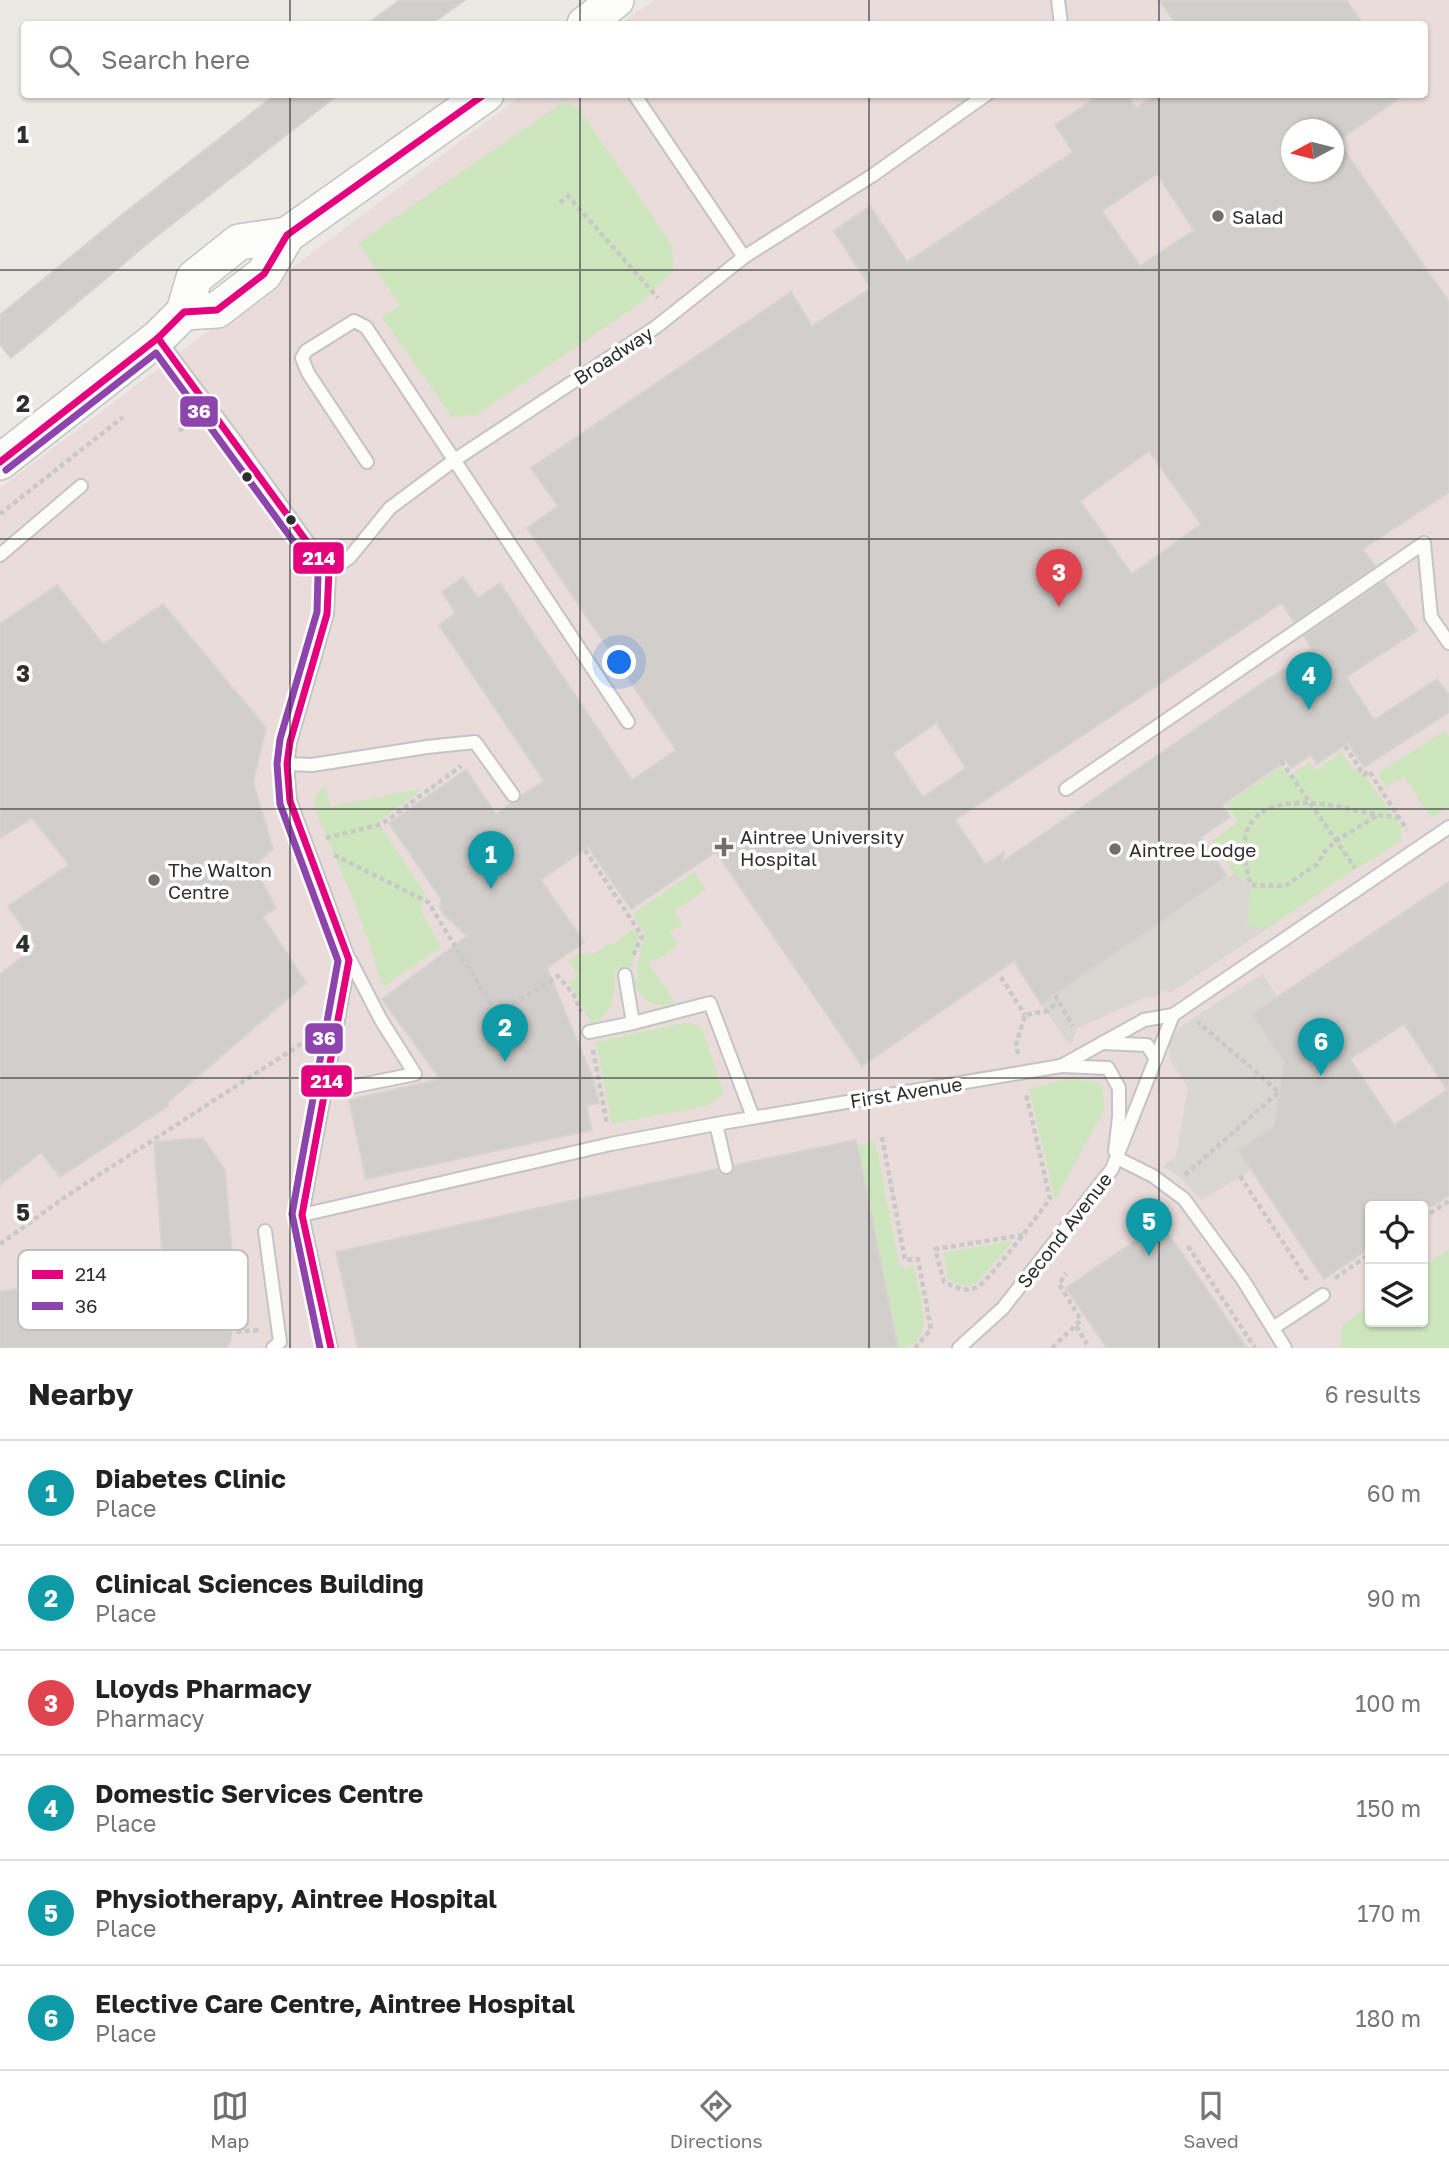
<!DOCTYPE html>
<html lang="en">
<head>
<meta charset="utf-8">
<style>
	body { margin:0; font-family:"Golos Text",sans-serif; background:#f6f6f6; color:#222 }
	.controls { position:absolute; right:21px; bottom:21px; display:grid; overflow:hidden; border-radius:7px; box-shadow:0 2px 5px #0004 }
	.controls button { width:63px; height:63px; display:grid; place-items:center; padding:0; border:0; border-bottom:2px solid #e0e0e0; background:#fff; color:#222; font:35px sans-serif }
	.compass { position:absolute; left:1281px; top:119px; width:63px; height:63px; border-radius:50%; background:#fff; box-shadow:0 2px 5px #0004; rotate:263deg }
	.you { position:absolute; left:620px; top:663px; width:24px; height:24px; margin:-18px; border:5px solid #fff; border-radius:50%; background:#1a73e8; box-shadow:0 0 0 10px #1a73e833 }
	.badge { display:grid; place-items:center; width:46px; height:46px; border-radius:50%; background:#706f6e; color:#fff; font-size:23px; font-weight:700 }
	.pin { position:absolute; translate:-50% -58px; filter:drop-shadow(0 2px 4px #0008) }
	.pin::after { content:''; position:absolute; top:37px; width:24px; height:21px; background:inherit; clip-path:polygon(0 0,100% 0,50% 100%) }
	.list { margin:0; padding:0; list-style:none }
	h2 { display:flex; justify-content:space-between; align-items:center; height:91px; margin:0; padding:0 28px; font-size:30px }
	h2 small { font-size:23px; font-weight:400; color:#767676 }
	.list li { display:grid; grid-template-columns:46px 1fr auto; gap:21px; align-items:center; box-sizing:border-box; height:105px; padding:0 28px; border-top:2px solid #e0e0e0 }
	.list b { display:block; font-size:26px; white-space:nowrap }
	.list p { margin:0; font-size:23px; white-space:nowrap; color:#767676 }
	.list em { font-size:23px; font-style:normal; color:#767676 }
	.icon { flex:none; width:38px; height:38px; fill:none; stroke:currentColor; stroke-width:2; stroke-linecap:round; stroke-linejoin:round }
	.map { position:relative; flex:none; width:1449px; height:1348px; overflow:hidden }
	.search { position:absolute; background:#fff; box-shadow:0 2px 5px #0004; left:21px; right:21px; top:21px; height:77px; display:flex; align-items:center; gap:18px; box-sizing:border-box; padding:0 24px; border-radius:7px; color:#767676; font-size:26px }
	.sheet { height:721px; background:#fff }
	nav { display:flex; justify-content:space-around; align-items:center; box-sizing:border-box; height:98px; border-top:2px solid #e0e0e0; background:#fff; font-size:19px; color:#767676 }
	nav a { display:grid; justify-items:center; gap:4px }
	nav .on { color:#706f6e }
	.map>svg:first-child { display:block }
	.medical { fill:#e9dcdb; fill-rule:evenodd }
	.green { fill:#cee6be }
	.plaza { fill:#dad6d2 }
	.building { fill:#d1cecb; stroke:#d7d4d0; stroke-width:2; fill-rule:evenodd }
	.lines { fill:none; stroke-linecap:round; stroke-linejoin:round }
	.lane-casing { stroke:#c5c4c5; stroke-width:16 }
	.secondary-casing { stroke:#c5c4c5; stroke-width:38 }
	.path { stroke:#c9c9c8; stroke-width:4.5; stroke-dasharray:5 3.5; stroke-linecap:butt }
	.lane { stroke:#fcfcfb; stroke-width:12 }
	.secondary { stroke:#fcfcfb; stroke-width:35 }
	.bus-1-casing { stroke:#fff; stroke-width:12 }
	.bus-2-casing { stroke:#fff; stroke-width:12 }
	.bus-1 { stroke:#e5007d; stroke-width:7 }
	.bus-2 { stroke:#8e44ad; stroke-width:7 }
	.grid { fill:none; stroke:#2e2e2e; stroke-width:2; stroke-opacity:0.55 }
	.poi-dot { fill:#706f6e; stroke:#fff; stroke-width:2.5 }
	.bus-dot { fill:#2e2e2e; stroke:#fff; stroke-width:2.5 }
	.labels { text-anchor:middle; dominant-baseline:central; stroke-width:7; stroke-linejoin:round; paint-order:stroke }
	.poi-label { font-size:19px; fill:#2e2e2e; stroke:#fff; text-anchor:start }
	.street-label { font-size:19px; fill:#2e2e2e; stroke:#fff }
	.key { fill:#fff; stroke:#c0c0c0; stroke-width:2 }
	.key-label { font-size:19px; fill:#2e2e2e }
	.grid-label { font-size:23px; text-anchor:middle; font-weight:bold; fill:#2e2e2e; stroke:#fff; stroke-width:7; stroke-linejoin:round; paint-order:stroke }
	.line-badge { stroke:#fff; stroke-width:2.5 }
	.badge-label { font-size:19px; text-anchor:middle; font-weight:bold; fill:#fff }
</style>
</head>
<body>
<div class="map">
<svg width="1449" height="1348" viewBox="0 0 1449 1348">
	<rect width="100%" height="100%" fill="#ece8e4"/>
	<path class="medical" d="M 654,0 L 1449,0 L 1449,1249 L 1423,1267 L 1423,1206 L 1370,1206 L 1370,1305 L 1342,1325 L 1340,1348 L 0,1348 L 0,488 L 522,95 L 1424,94 L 1424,24 L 620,24 ZM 1292,130 L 1334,130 L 1334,172 L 1292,172 Z"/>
	<g class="green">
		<path d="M 562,103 L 578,107 L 666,236 L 673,250 L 673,270 L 643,301 L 476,415 L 452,417 L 382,317 L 400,305 L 358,243 Z"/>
		<path d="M 1445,731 L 1449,737 L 1449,807 L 1431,818 L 1404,776 L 1386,787 L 1378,773 Z"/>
		<path d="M 1341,752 L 1352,769 L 1360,769 L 1401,826 L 1401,841 L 1341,878 L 1267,929 L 1247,926 L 1251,885 L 1234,873 L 1212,841 L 1238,822 L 1226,804 L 1281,767 L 1289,776 L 1310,762 L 1316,770 Z"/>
		<path d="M 322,788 L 326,788 L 330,807 L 423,788 L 378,822 L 425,893 L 421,911 L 441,947 L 384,986 L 377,971 L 374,956 L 353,899 L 314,807 L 316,795 Z"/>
		<path d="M 694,872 L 706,889 L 674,911 L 682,924 L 670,932 L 678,944 L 664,956 L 648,962 L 675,1003 C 653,1009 640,1000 633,979 L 638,979 L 637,965 L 645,935 L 633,914 Z"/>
		<path d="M 635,928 L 639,937 L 632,967 L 615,970 C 615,994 614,1012 592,1025 L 569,982 L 578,976 L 569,960 L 581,953 L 582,955 L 590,953 L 592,955 L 610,943 L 612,945 Z"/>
		<path d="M 688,1022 L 698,1026 L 703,1032 L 724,1094 L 706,1106 L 612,1124 L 596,1042 Z"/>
		<path d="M 1073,1079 L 1098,1082 L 1102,1088 L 1105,1108 L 1055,1200 L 1029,1088 Z"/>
		<path d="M 875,1140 L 900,1268 L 913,1265 C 918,1288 940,1348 898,1348 L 857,1146 Z"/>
		<path d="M 1011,1241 L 1011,1244 L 975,1284 L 966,1286 L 948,1280 L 944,1253 Z"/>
		<path d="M 1449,1249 L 1449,1348 L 1340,1348 L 1342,1325 L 1370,1305 L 1370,1322 L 1423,1322 L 1423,1267 Z"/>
	</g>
	<g class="plaza">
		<path d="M 1234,873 L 1251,885 L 1247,925 L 1267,929 L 1172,992 L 1163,991 L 1155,997 L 1146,997 L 1078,1028 L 1070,1045 L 1041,1004 Z"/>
		<path d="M 1262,974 L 1278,997 L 1252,1014 L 1284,1062 L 1274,1126 L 1238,1150 L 1251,1170 L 1202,1200 L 1175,1173 L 1163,1167 L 1176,1156 L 1188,1088 L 1171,1061 L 1169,1049 L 1172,1037 L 1181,1026 Z"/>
	</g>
	<g class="building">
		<path d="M 400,0 L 465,0 L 431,24 L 367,24 Z"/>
		<path d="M 1159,0 L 1346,0 L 1363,24 L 1176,24 Z"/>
		<path d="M 276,94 L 339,94 L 153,239 L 11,358 L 0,344 L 0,315 L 123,214 Z"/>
		<path d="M 1101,94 L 1127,94 L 1136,108 L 1156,94 L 1405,94 L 1338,141 L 1449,302 L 1449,492 L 1363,549 L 1375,566 L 1294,622 L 1282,603 L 955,820 L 985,864 L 1004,852 L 1002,862 L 1312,649 L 1304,636 L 1384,581 L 1417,631 L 1346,677 L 1374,720 L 1437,679 L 1449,695 L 1449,712 L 1364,767 L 1348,743 L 1317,764 L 1311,755 L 1291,768 L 1286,761 L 1222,805 L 1230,817 L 1201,837 L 1227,876 L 1041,1004 L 1014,961 L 862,1066 L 716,852 L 631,909 L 588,847 L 541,880 L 584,942 L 547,968 L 593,1079 L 599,1103 L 586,1106 L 592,1130 L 366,1179 L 349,1100 L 440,1079 L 382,999 L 467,936 L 444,915 L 440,907 L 441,899 L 389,823 L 466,770 L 496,814 L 511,803 L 517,802 L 521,796 L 544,781 L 439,625 L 456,613 L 442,592 L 463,577 L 478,598 L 500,583 L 632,780 L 676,750 L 527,528 L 558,506 L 531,468 L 791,292 L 812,326 L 871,288 L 834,231 L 870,206 L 907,262 L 1073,152 L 1055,125 ZM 1292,130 L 1334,130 L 1334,172 L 1292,172 ZM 1157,174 L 1194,230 L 1140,266 L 1102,211 ZM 1149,451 L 1201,524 L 1132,574 L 1080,501 ZM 936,723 L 966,768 L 923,797 L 893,753 Z"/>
		<path d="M 57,585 L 103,644 L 163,604 L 266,728 L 253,782 L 273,849 L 254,866 L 276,908 L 263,917 L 306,983 L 168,1102 L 168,1106 L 60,1177 L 41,1152 L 0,1185 L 0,974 L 36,946 L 8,906 L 69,865 L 32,818 L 0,838 L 0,624 Z"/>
		<path d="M 1449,882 L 1449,1195 L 1433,1206 L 1370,1206 L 1370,1248 L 1324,1279 L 1238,1150 L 1274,1126 L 1284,1062 L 1252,1014 ZM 1404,1024 L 1447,1090 L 1394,1125 L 1350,1059 Z"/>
		<path d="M 203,1138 L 225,1170 L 235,1289 L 224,1296 L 232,1312 L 231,1340 L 227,1348 L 0,1348 L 0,1291 L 164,1277 L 154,1142 Z"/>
		<path d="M 856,1140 L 898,1348 L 358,1348 L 336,1252 L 717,1169 L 720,1173 L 727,1176 L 732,1173 L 735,1165 Z"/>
		<path d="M 1161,1223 L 1247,1348 L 1107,1348 L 1066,1288 Z"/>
	</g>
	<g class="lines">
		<defs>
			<g id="lane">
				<path d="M 1058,0 L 1061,24"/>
				<path d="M 634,94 L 744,257"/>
				<path d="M 160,341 L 236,442 L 329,572 L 327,614 L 290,742 L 287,764 L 290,801 L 349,960 L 302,1215 L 331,1348"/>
				<path d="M 367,462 L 308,373 L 302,358 L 306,351 L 354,321 L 366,327 L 628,722"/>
				<path d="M 0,555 L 81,486"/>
				<path d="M 329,572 L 350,557 L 390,508 L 453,461 L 656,327 L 744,257 L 873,175 L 987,94"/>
				<path d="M 287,764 L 312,765 L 427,747 L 475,742 L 513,795"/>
				<path d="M 1066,789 L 1424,543 L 1431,617 L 1449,643"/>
				<path d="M 625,975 L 633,1023"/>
				<path d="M 589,1032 L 633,1023 L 710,1003 L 753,1117"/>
				<path d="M 1102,1043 L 1147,1045 L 1156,1059"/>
				<path d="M 1061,1066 L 1108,1068 L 1119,1088 L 1119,1117 L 1115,1151"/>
				<path d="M 326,1092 L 415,1074 L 381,1020 L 350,960"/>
				<path d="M 716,1124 L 726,1167"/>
				<path d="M 1117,1158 L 1153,1176 L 1184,1199 L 1243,1280 L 1285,1348"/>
				<path d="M 302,1215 L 611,1144 L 716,1124 L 1061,1066 L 1144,1020 L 1173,1015 L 1449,827"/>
				<path d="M 265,1231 L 280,1342 L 273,1348"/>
				<path d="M 1273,1328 L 1323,1295"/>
				<path d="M 959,1348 L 1003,1308 L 1112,1169 L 1173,1015"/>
			</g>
			<g id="secondary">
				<path d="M 585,24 L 616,0"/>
				<path d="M 184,312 L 217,310 L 264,274 L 287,235 L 486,94"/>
				<path d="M 0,462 L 158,338 L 184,312 L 194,278 L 239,242 L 287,235"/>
			</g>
		</defs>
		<use href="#lane" class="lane-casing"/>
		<use href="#secondary" class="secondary-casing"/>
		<g class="path">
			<path d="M 560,203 L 568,196 L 658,298"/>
			<path d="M 179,431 L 196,419"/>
			<path d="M 0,514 L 123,417"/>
			<path d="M 1345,746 L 1364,775 L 1369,771 L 1407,830"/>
			<path d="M 1281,761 L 1355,868"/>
			<path d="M 1376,816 L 1336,841 L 1325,851 L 1317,864 L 1285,886 L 1251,885 C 1230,821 1259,797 1323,804 C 1348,807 1372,816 1398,817"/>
			<path d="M 326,838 L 382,824 L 461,766"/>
			<path d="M 585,850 L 642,936 L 633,956"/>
			<path d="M 334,855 L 428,902 L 497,1014 L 558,976 L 574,995 L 581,1012"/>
			<path d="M 1001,977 L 1025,1015"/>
			<path d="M 1055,995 L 1073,1026"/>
			<path d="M 593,1050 L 607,1124"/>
			<path d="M 1018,1054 L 1016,1045 L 1025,1015 L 1047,1011 L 1058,1001"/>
			<path d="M 882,1137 L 905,1260 L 918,1259 L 931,1329 L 915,1348"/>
			<path d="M 1185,1175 L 1279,1092 L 1198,1022"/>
			<path d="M 1240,1176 L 1308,1281"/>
			<path d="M 1423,1218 L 1449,1201"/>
			<path d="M 1023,1235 L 935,1249 L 944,1282 C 955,1287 963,1292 975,1288 C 988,1284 1039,1213 1050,1199 L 1026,1093"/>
			<path d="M 0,1244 L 68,1195 L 315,1035"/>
			<path d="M 1188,1246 L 1255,1348"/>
			<path d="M 1335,1278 L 1370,1254"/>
			<path d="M 231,1292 L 234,1332 L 259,1330"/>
			<path d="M 1076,1326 L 1087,1344"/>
			<path d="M 1052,1348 L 1081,1320 L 1059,1284 L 1066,1273"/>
		</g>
		<use href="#lane" class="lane"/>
		<use href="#secondary" class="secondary"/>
		<defs>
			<g id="bus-1">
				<path d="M 158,338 L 329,572 L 327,614 L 290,742 L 287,764 L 290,801 L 349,960 L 302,1215 L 331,1348"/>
				<path d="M 0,462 L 158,338 L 184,312 L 217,310 L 264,274 L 287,235 L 485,94"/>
			</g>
			<path id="bus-2" d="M 6,470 L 156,353 L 318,575 L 317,612 L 280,739 L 277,764 L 280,804 L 338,961 L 292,1214 L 320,1348"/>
		</defs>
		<use href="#bus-1" class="bus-1-casing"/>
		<use href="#bus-2" class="bus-2-casing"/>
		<use href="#bus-1" class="bus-1"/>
		<use href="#bus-2" class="bus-2"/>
	</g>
	<path class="grid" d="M 290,0 L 290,24M 580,0 L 580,24M 869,0 L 869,24M 1159,0 L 1159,24M 290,94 L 290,1348M 580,94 L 580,1348M 869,94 L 869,1348M 1159,94 L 1159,1348M 0,270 L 1449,270M 0,539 L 1449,539M 0,809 L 1449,809M 0,1078 L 1449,1078"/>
	<g class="poi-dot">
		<circle cx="1218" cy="216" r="7"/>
		<path d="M720.5 836.5h7v7h7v7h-7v7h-7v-7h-7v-7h7z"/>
		<circle cx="1115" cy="849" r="7"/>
		<circle cx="154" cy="880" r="7"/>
	</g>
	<g class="bus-dot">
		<circle cx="247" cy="477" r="6"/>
		<circle cx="291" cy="520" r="6"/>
	</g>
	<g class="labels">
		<g class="poi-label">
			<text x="1232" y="216">Salad</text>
			<text x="740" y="836">Aintree University<tspan x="740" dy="22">Hospital</tspan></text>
			<text x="1129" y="849">Aintree Lodge</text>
			<text x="168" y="869">The Walton<tspan x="168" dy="22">Centre</tspan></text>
		</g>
		<g class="street-label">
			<text transform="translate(613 355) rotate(-33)">Broadway</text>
			<text transform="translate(906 1092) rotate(-9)">First Avenue</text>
			<text transform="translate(1064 1230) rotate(-52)">Second Avenue</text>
		</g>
	</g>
	<rect x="18" y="1250" width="230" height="80" rx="10" class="key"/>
	<rect x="32" y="1270" width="31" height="9" fill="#e5007d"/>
	<rect x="32" y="1302" width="31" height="8" fill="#8e44ad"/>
	<g class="key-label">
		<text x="75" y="1281">214</text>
		<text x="75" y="1313">36</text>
	</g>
	<g class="grid-label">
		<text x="23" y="143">1</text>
		<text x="23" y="412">2</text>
		<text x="23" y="682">3</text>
		<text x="23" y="952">4</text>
		<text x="23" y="1221">5</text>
	</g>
	<g class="line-badge">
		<rect x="179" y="395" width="40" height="33" rx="7" fill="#8e44ad"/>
		<rect x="292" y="541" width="53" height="34" rx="7" fill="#e5007d"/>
		<rect x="304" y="1022" width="40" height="33" rx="7" fill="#8e44ad"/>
		<rect x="300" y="1064" width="53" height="34" rx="7" fill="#e5007d"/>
	</g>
	<g class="badge-label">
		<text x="199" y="418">36</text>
		<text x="319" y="565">214</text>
		<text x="324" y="1045">36</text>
		<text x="327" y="1088">214</text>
	</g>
</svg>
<div class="controls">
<button><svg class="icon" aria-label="locate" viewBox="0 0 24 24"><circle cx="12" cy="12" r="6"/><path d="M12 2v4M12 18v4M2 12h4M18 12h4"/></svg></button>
<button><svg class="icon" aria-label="layers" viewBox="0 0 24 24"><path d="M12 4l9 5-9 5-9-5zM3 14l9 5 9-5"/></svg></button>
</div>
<svg class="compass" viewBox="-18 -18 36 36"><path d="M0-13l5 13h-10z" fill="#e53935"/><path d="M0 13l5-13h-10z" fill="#767676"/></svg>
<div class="you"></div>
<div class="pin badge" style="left:491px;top:889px;background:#0f9aa8">1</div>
<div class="pin badge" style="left:505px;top:1062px;background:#0f9aa8">2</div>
<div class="pin badge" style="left:1059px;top:607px;background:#e0444e">3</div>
<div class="pin badge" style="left:1309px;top:710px;background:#0f9aa8">4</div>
<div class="pin badge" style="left:1149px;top:1256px;background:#0f9aa8">5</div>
<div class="pin badge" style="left:1321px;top:1076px;background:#0f9aa8">6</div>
<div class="search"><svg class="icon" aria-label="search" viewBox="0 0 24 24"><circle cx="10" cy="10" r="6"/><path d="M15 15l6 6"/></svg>Search here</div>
</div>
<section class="sheet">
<h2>Nearby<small>6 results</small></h2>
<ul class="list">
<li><span class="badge" style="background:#0f9aa8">1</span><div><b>Diabetes Clinic</b><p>Place</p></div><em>60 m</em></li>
<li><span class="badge" style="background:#0f9aa8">2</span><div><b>Clinical Sciences Building</b><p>Place</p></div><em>90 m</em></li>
<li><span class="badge" style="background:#e0444e">3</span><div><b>Lloyds Pharmacy</b><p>Pharmacy</p></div><em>100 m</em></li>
<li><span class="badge" style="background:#0f9aa8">4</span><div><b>Domestic Services Centre</b><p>Place</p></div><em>150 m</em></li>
<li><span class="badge" style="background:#0f9aa8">5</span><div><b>Physiotherapy, Aintree Hospital</b><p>Place</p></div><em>170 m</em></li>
<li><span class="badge" style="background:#0f9aa8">6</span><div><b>Elective Care Centre, Aintree Hospital</b><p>Place</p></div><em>180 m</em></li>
</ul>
</section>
<nav>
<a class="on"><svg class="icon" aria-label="map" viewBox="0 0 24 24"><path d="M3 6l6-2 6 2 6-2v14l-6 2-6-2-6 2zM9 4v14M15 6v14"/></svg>Map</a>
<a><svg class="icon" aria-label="directions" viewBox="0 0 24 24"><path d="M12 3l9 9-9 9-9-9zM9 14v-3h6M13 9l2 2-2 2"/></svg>Directions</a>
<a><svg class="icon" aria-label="saved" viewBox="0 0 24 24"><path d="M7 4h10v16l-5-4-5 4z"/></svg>Saved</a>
</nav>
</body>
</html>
